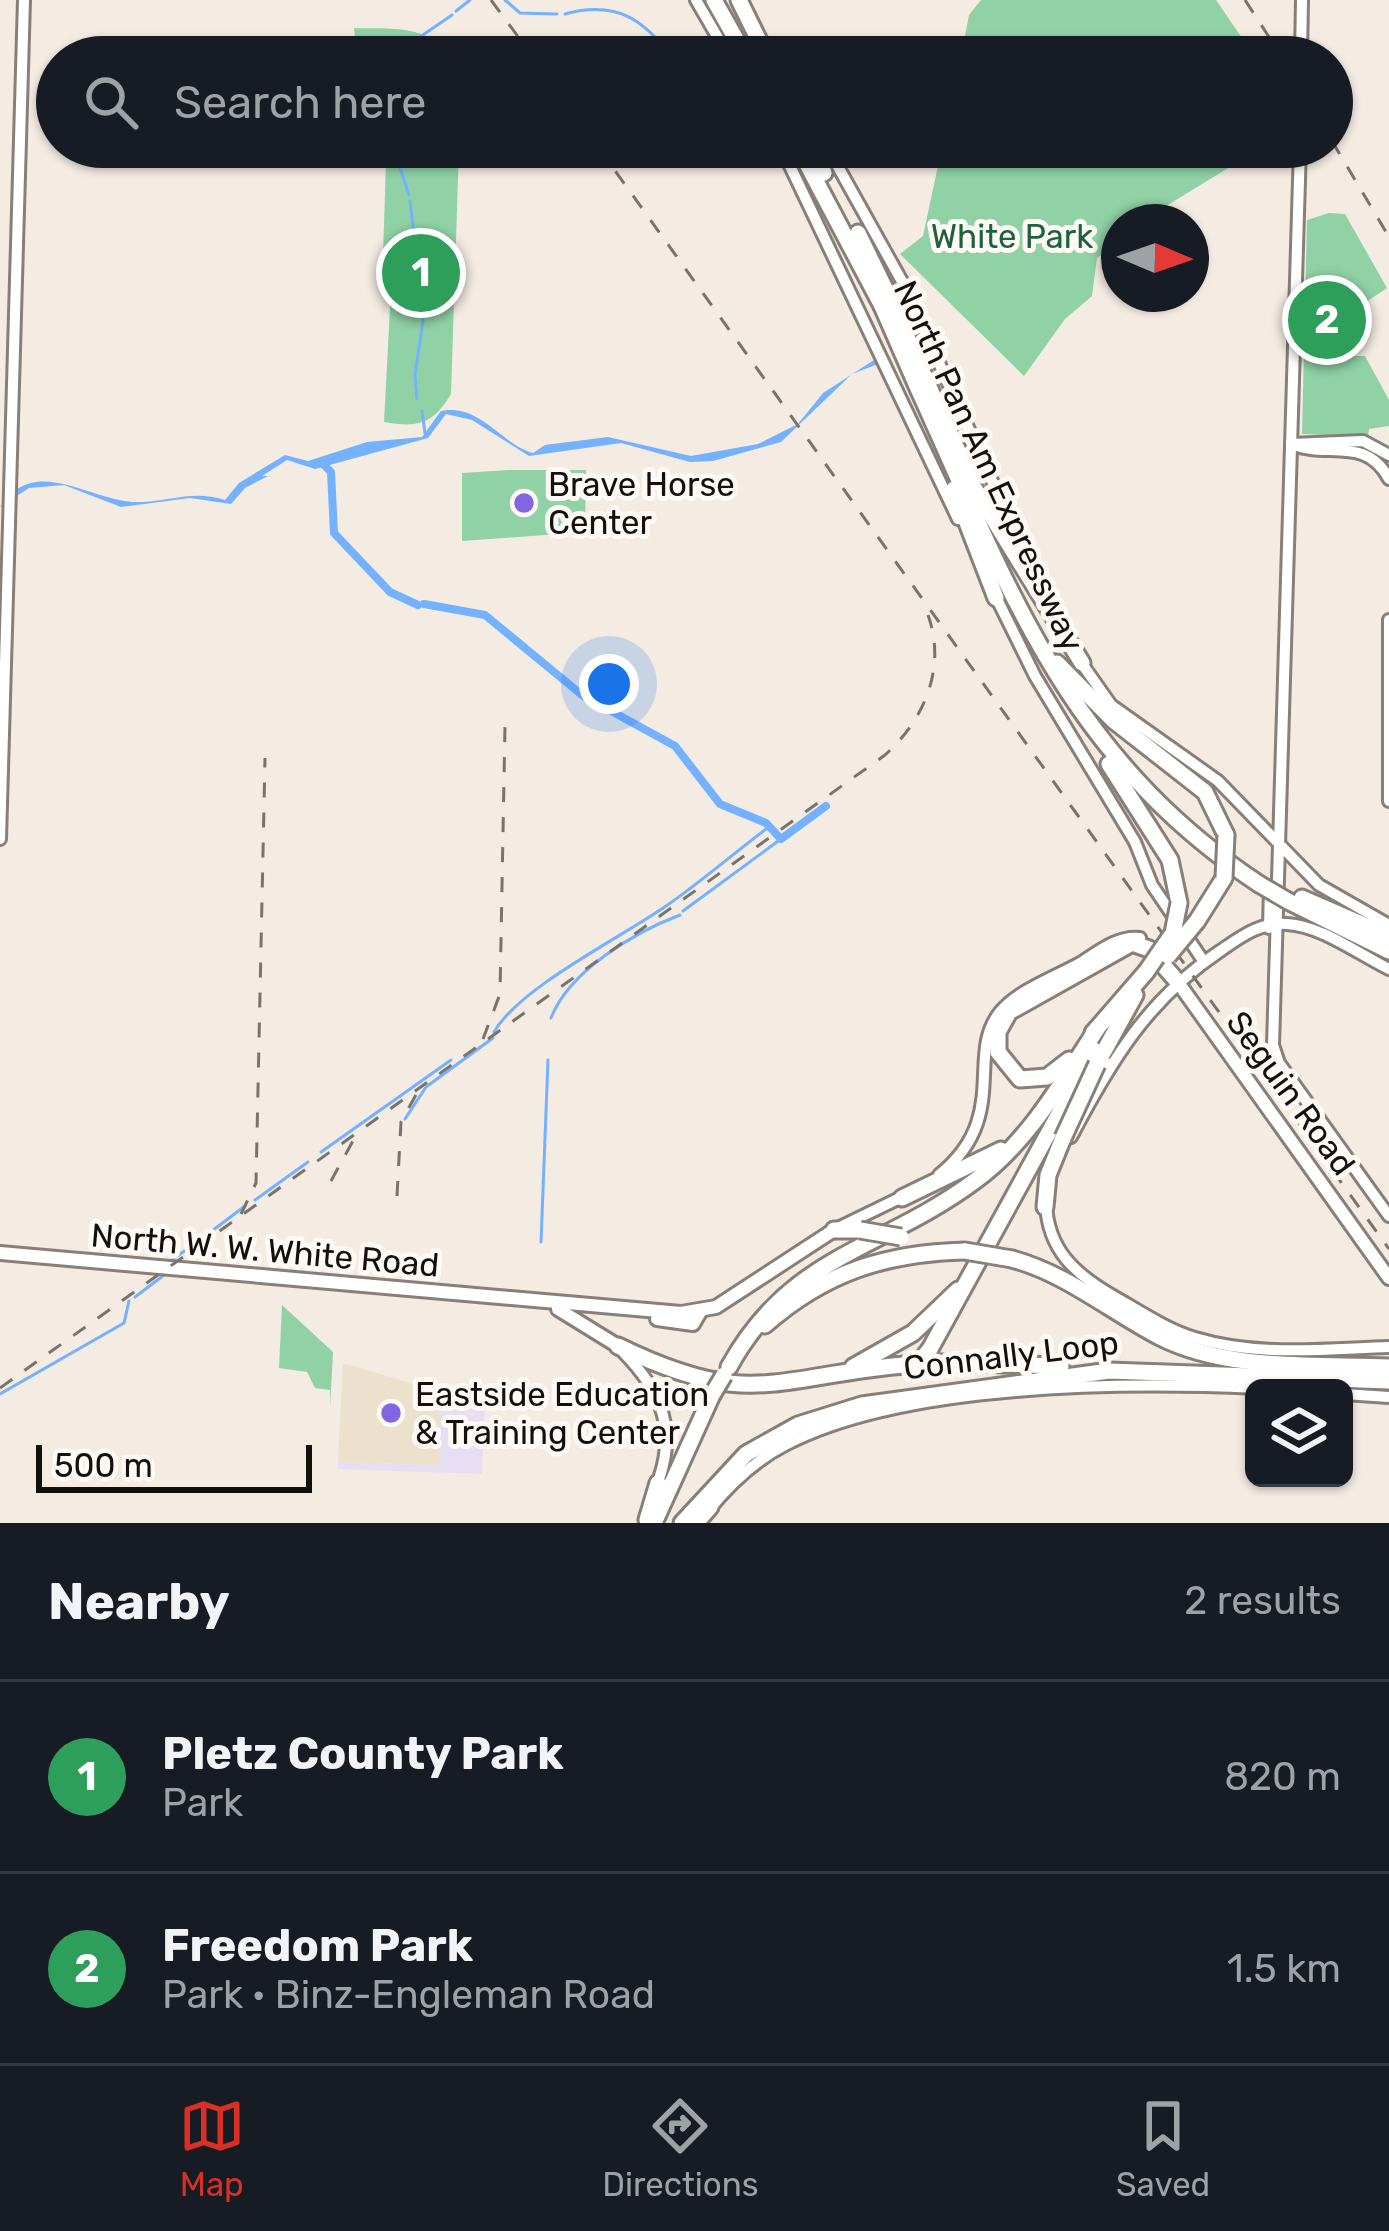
<!DOCTYPE html>
<html lang="en">
<head>
<meta charset="utf-8">
<style>
	body { margin:0; font-family:Rubik,sans-serif; background:#242831; color:#f1f3f6 }
	.controls { position:absolute; right:36px; bottom:36px; display:grid; overflow:hidden; border-radius:18px; box-shadow:0 3px 9px #0004 }
	.controls button { width:108px; height:108px; display:grid; place-items:center; padding:0; border:0; border-bottom:3px solid #363941; background:#171b24; color:#f1f3f6; font:60px sans-serif }
	.compass { position:absolute; left:1101px; top:204px; width:108px; height:108px; border-radius:50%; background:#171b24; box-shadow:0 3px 9px #0004; rotate:92deg }
	.scale { position:absolute; left:36px; bottom:30px; width:276px; box-sizing:border-box; padding-left:12px; border:6px solid #13100d; border-top:0; font-size:33px; line-height:42px; white-space:nowrap; color:#13100d; -webkit-text-stroke:9px #fef9f4; paint-order:stroke }
	.you { position:absolute; left:609px; top:684px; width:42px; height:42px; margin:-30px; border:9px solid #fff; border-radius:50%; background:#1a73e8; box-shadow:0 0 0 18px #1a73e833 }
	.badge { display:grid; place-items:center; width:78px; height:78px; border-radius:50%; background:#d93025; color:#fff; font-size:39px; font-weight:700 }
	.pin { position:absolute; translate:-50% -50%; border:6px solid #fff; box-shadow:0 3px 12px #0006 }
	.list { margin:0; padding:0; list-style:none }
	h2 { display:flex; justify-content:space-between; align-items:center; height:156px; margin:0; padding:0 48px; font-size:51px }
	h2 small { font-size:39px; font-weight:400; color:#9ea1a6 }
	.list li { display:grid; grid-template-columns:78px 1fr auto; gap:36px; align-items:center; box-sizing:border-box; height:192px; padding:0 48px; border-top:3px solid #363941 }
	.list b { display:block; font-size:45px; white-space:nowrap }
	.list p { margin:0; font-size:39px; white-space:nowrap; color:#9ea1a6 }
	.list em { font-size:39px; font-style:normal; color:#9ea1a6 }
	.icon { flex:none; width:66px; height:66px; fill:none; stroke:currentColor; stroke-width:2; stroke-linecap:round; stroke-linejoin:round }
	.map { position:relative; flex:none; width:1389px; height:1523px; overflow:hidden }
	.search { position:absolute; background:#171b24; box-shadow:0 3px 9px #0004; left:36px; right:36px; top:36px; height:132px; display:flex; align-items:center; gap:30px; box-sizing:border-box; padding:0 42px; border-radius:66px; color:#9ea1a6; font-size:45px }
	.sheet { height:540px; background:#171b24 }
	nav { display:flex; justify-content:space-around; align-items:center; box-sizing:border-box; height:168px; border-top:3px solid #363941; background:#171b24; font-size:33px; color:#9ea1a6 }
	nav a { display:grid; justify-items:center; gap:6px }
	nav .on { color:#d93025 }
	.map>svg:first-child { display:block }
	.commercial { fill:#e7def3 }
	.education { fill:#ece1cd }
	.green { fill:#90d2a6 }
	.water { fill:#74b1ff }
	.lines { fill:none; stroke-linecap:round; stroke-linejoin:round }
	.stream { stroke:#74b1ff; stroke-width:3 }
	.river { stroke:#74b1ff; stroke-width:8 }
	.secondary-casing { stroke:#877f78; stroke-width:16 }
	.primary-casing { stroke:#877f78; stroke-width:18 }
	.highway-casing { stroke:#877f78; stroke-width:21 }
	.secondary { stroke:#fff; stroke-width:10 }
	.primary { stroke:#fff; stroke-width:12 }
	.highway { stroke:#fff; stroke-width:15 }
	.rail { stroke:#79736e; stroke-width:3; stroke-dasharray:15 15; stroke-linecap:butt }
	.highway-bridge-casing { stroke:#877f78; stroke-width:21; stroke-linecap:butt }
	.highway-bridge { stroke:#fff; stroke-width:15 }
	.poi-dot { fill:#8266e1; stroke:#fef9f4; stroke-width:4.5 }
	.labels { text-anchor:middle; dominant-baseline:central; stroke-width:10; stroke-linejoin:round; paint-order:stroke }
	.park-label { font-size:33px; fill:#1c633b; stroke:#fef9f4 }
	.street-label { font-size:33px; fill:#13100d; stroke:#fef9f4 }
	.poi-label { font-size:33px; fill:#13100d; stroke:#fef9f4; text-anchor:start }
</style>
</head>
<body>
<div class="map">
<svg width="1389" height="1523" viewBox="0 0 1389 1523">
	<rect width="100%" height="100%" fill="#f4ebe3"/>
	<path class="commercial" d="M 441,1392 L 485,1401 L 482,1474 L 338,1469 L 338,1462 L 438,1465 Z"/>
	<path class="education" d="M 343,1363 L 441,1392 L 439,1465 L 338,1462 Z"/>
	<g class="green">
		<path d="M 981,0 L 1216,0 L 1253,54 L 961,57 L 969,15 Z"/>
		<path d="M 354,28 C 391,29 428,24 451,57 L 357,57 Z"/>
		<path d="M 364,147 L 459,147 L 451,394 C 433,424 418,428 384,422 L 391,289 L 383,257 L 386,160 L 365,158 Z"/>
		<path d="M 942,147 L 1230,147 L 1238,162 L 1140,222 L 1119,222 L 1119,242 L 1097,258 L 1092,296 L 1065,319 L 1024,376 L 900,254 L 923,236 Z"/>
		<path d="M 1329,213 L 1345,214 L 1387,288 L 1348,314 L 1356,326 L 1342,336 L 1354,356 L 1365,356 L 1389,400 L 1389,426 L 1369,429 L 1368,437 L 1302,434 L 1307,220 Z"/>
		<path d="M 508,470 L 586,470 L 585,532 L 462,541 L 462,473 Z"/>
		<path d="M 282,1305 L 333,1352 L 330,1408 L 330,1390 L 315,1388 L 307,1372 L 279,1368 Z"/>
	</g>
	<path class="water" d="M 874,360 L 878,364 L 852,374 L 781,442 L 713,461 L 690,462 L 621,443 L 529,456 L 472,420 L 446,414 L 428,438 L 315,469 L 287,460 L 262,476 L 268,476 L 245,488 L 231,504 L 190,498 L 121,507 L 64,485 L 29,488 L 0,507 C 37,451 92,505 143,502 C 173,500 195,490 225,500 L 239,483 L 285,455 L 308,461 L 367,442 L 422,437 L 441,411 C 480,403 502,445 533,453 L 545,445 L 608,437 L 691,456 L 758,444 L 798,424 L 823,393 Z"/>
	<g class="lines">
		<g class="stream">
			<path d="M 505,0 L 520,13 L 557,14"/>
			<path d="M 456,11 L 470,0"/>
			<path d="M 565,14 C 617,0 644,20 672,57"/>
			<path d="M 403,57 L 417,39 L 452,15"/>
			<path d="M 393,147 L 409,195"/>
			<path d="M 410,201 L 424,314 L 415,374 L 417,399"/>
			<path d="M 422,411 L 425,433"/>
			<path d="M 683,911 L 781,839"/>
			<path d="M 551,1018 C 569,971 635,932 680,915"/>
			<path d="M 494,1032 C 520,987 622,937 666,906 C 701,882 735,852 770,826"/>
			<path d="M 405,1119 L 426,1087 L 493,1038"/>
			<path d="M 321,1152 L 451,1060"/>
			<path d="M 255,1200 L 308,1162"/>
			<path d="M 200,1240 L 245,1206"/>
			<path d="M 541,1242 L 548,1060"/>
			<path d="M 173,1259 L 193,1245"/>
			<path d="M 135,1297 L 164,1275"/>
			<path d="M 0,1394 L 124,1323 L 129,1301"/>
		</g>
		<g class="river">
			<path d="M 321,462 L 331,472 L 334,533 L 390,592 L 418,605"/>
			<path d="M 424,604 L 485,615 L 582,695 L 675,746 L 720,804 L 766,823 L 781,839 L 826,806"/>
		</g>
		<defs>
			<g id="secondary">
				<path d="M 696,0 L 729,57"/>
				<path d="M 1301,57 L 1302,0"/>
				<path d="M 781,147 L 958,519"/>
				<path d="M 827,147 L 904,285 L 1032,570"/>
				<path d="M 1300,147 L 1273,1045 L 1279,1063 L 1389,1216"/>
				<path d="M 1291,444 C 1327,459 1366,435 1389,479"/>
				<path d="M 1291,444 L 1363,441 L 1389,455"/>
				<path d="M 995,595 L 1035,676 L 1135,842 L 1152,885 L 1204,962"/>
				<path d="M 1389,620 L 1389,801"/>
				<path d="M 1080,661 L 1111,705 L 1218,781 L 1319,885 L 1389,925"/>
				<path d="M 0,839 L 24,0"/>
				<path d="M 1269,928 L 1270,887"/>
				<path d="M 1071,1137 C 1111,1061 1148,999 1220,951 C 1242,936 1260,922 1287,924 C 1322,926 1358,954 1389,969"/>
				<path d="M 939,1175 C 1011,1117 965,1055 1000,1012 C 1018,990 1055,977 1080,963 C 1098,952 1118,935 1140,938"/>
				<path d="M 1046,1204 C 1048,1250 1075,1274 1113,1296 C 1138,1310 1167,1330 1195,1338 C 1258,1357 1325,1349 1389,1347"/>
				<path d="M 838,1228 L 908,1194"/>
				<path d="M 624,1353 C 663,1393 678,1433 656,1487"/>
				<path d="M 1344,1394 L 1389,1397"/>
				<path d="M 708,1511 C 730,1484 754,1461 785,1445 C 904,1383 1124,1382 1257,1388"/>
			</g>
			<g id="primary">
				<path d="M 1177,981 L 1389,1278"/>
				<path d="M 0,1253 L 681,1313 L 716,1307 L 834,1230"/>
				<path d="M 558,1309 L 618,1346"/>
				<path d="M 657,1319 L 693,1324 L 700,1312"/>
			</g>
			<g id="highway">
				<path d="M 714,0 L 746,57"/>
				<path d="M 739,0 L 767,57"/>
				<path d="M 798,147 L 882,306"/>
				<path d="M 813,147 L 824,173"/>
				<path d="M 858,233 L 892,303"/>
				<path d="M 930,389 L 972,482"/>
				<path d="M 920,393 C 1010,592 1068,757 1259,884"/>
				<path d="M 973,486 L 1082,663"/>
				<path d="M 954,489 L 996,598"/>
				<path d="M 1057,663 L 1113,720 L 1205,792 L 1226,835"/>
				<path d="M 1109,764 L 1170,860 L 1179,903"/>
				<path d="M 1302,898 L 1389,936"/>
				<path d="M 1288,901 L 1389,951"/>
				<path d="M 1197,921 L 1224,878"/>
				<path d="M 1093,1033 L 1146,972"/>
				<path d="M 1069,1060 L 1047,1077 L 1020,1079 L 998,1052 L 998,1032 L 1009,1012 L 1132,943 L 1149,949 L 1177,981"/>
				<path d="M 1097,1064 L 1135,995"/>
				<path d="M 1090,1089 L 1107,1066"/>
				<path d="M 902,1198 L 1001,1150"/>
				<path d="M 1045,1207 L 1048,1175 L 1063,1138"/>
				<path d="M 834,1230 L 860,1230"/>
				<path d="M 1012,1259 C 1067,1274 1110,1311 1160,1337 C 1227,1371 1315,1364 1389,1367"/>
				<path d="M 765,1325 C 825,1272 886,1253 965,1251"/>
				<path d="M 618,1346 C 749,1410 772,1377 904,1365 C 956,1360 1008,1365 1061,1366"/>
				<path d="M 930,1349 L 1094,1050"/>
				<path d="M 729,1367 C 792,1253 881,1251 976,1180 C 1029,1141 1061,1083 1097,1029"/>
				<path d="M 853,1367 L 913,1333 L 958,1290"/>
				<path d="M 1253,1388 L 1285,1385"/>
				<path d="M 647,1520 L 658,1483"/>
				<path d="M 654,1523 L 712,1395"/>
				<path d="M 682,1523 L 746,1454 L 798,1425 L 862,1405 L 1109,1371 L 1389,1381"/>
				<path d="M 696,1523 L 710,1507"/>
			</g>
		</defs>
		<use href="#secondary" class="secondary-casing"/>
		<use href="#primary" class="primary-casing"/>
		<use href="#highway" class="highway-casing"/>
		<use href="#secondary" class="secondary"/>
		<use href="#primary" class="primary"/>
		<use href="#highway" class="highway"/>
		<g class="rail">
			<path d="M 491,0 L 533,57"/>
			<path d="M 1245,0 L 1282,57"/>
			<path d="M 1332,141 L 1389,237"/>
			<path d="M 598,147 L 1389,1249"/>
			<path d="M 483,1039 L 500,994 L 505,725"/>
			<path d="M 331,1181 L 354,1139"/>
			<path d="M 397,1196 L 401,1122 L 417,1093"/>
			<path d="M 241,1214 L 256,1183 L 265,758"/>
			<path d="M 0,1388 L 885,755 C 924,720 947,668 928,615"/>
		</g>
		<defs>
			<g id="highway-bridge">
				<path d="M 892,303 L 930,389"/>
				<path d="M 882,306 L 920,393"/>
				<path d="M 1224,878 L 1226,835"/>
				<path d="M 1259,884 L 1288,901"/>
				<path d="M 1168,956 L 1197,921"/>
				<path d="M 1146,972 L 1173,933 L 1179,903"/>
				<path d="M 1063,1138 L 1097,1064"/>
				<path d="M 860,1230 L 901,1237"/>
				<path d="M 965,1251 L 1012,1259"/>
				<path d="M 911,1373 L 930,1349"/>
				<path d="M 712,1395 L 724,1375"/>
			</g>
		</defs>
		<use href="#highway-bridge" class="highway-bridge-casing"/>
		<use href="#highway-bridge" class="highway-bridge"/>
	</g>
	<g class="poi-dot">
		<circle cx="524" cy="503" r="12"/>
		<circle cx="391" cy="1413" r="12"/>
	</g>
	<g class="labels">
		<g class="park-label">
			<text x="1012" y="236">White Park</text>
		</g>
		<g class="street-label">
			<text transform="translate(989 466) rotate(65)">North Pan Am Expressway</text>
			<text transform="translate(1291 1093) rotate(54)">Seguin Road</text>
			<text transform="translate(265 1250) rotate(5)">North W. W. White Road</text>
			<text transform="translate(1011 1355) rotate(-7)">Connally Loop</text>
		</g>
		<g class="poi-label">
			<text x="548" y="484">Brave Horse<tspan x="548" dy="38">Center</tspan></text>
			<text x="415" y="1394">Eastside Education<tspan x="415" dy="38">&amp; Training Center</tspan></text>
		</g>
	</g>
</svg>
<div class="controls">
<button><svg class="icon" aria-label="layers" viewBox="0 0 24 24"><path d="M12 4l9 5-9 5-9-5zM3 14l9 5 9-5"/></svg></button>
</div>
<svg class="compass" viewBox="-18 -18 36 36"><path d="M0-13l5 13h-10z" fill="#e53935"/><path d="M0 13l5-13h-10z" fill="#9ea1a6"/></svg>
<div class="scale">500 m</div>
<div class="you"></div>
<div class="pin badge" style="left:421px;top:273px;background:#2e9e5b">1</div>
<div class="pin badge" style="left:1327px;top:320px;background:#2e9e5b">2</div>
<div class="search"><svg class="icon" aria-label="search" viewBox="0 0 24 24"><circle cx="10" cy="10" r="6"/><path d="M15 15l6 6"/></svg>Search here</div>
</div>
<section class="sheet">
<h2>Nearby<small>2 results</small></h2>
<ul class="list">
<li><span class="badge" style="background:#2e9e5b">1</span><div><b>Pletz County Park</b><p>Park</p></div><em>820 m</em></li>
<li><span class="badge" style="background:#2e9e5b">2</span><div><b>Freedom Park</b><p>Park · Binz-Engleman Road</p></div><em>1.5 km</em></li>
</ul>
</section>
<nav>
<a class="on"><svg class="icon" aria-label="map" viewBox="0 0 24 24"><path d="M3 6l6-2 6 2 6-2v14l-6 2-6-2-6 2zM9 4v14M15 6v14"/></svg>Map</a>
<a><svg class="icon" aria-label="directions" viewBox="0 0 24 24"><path d="M12 3l9 9-9 9-9-9zM9 14v-3h6M13 9l2 2-2 2"/></svg>Directions</a>
<a><svg class="icon" aria-label="saved" viewBox="0 0 24 24"><path d="M7 4h10v16l-5-4-5 4z"/></svg>Saved</a>
</nav>
</body>
</html>
